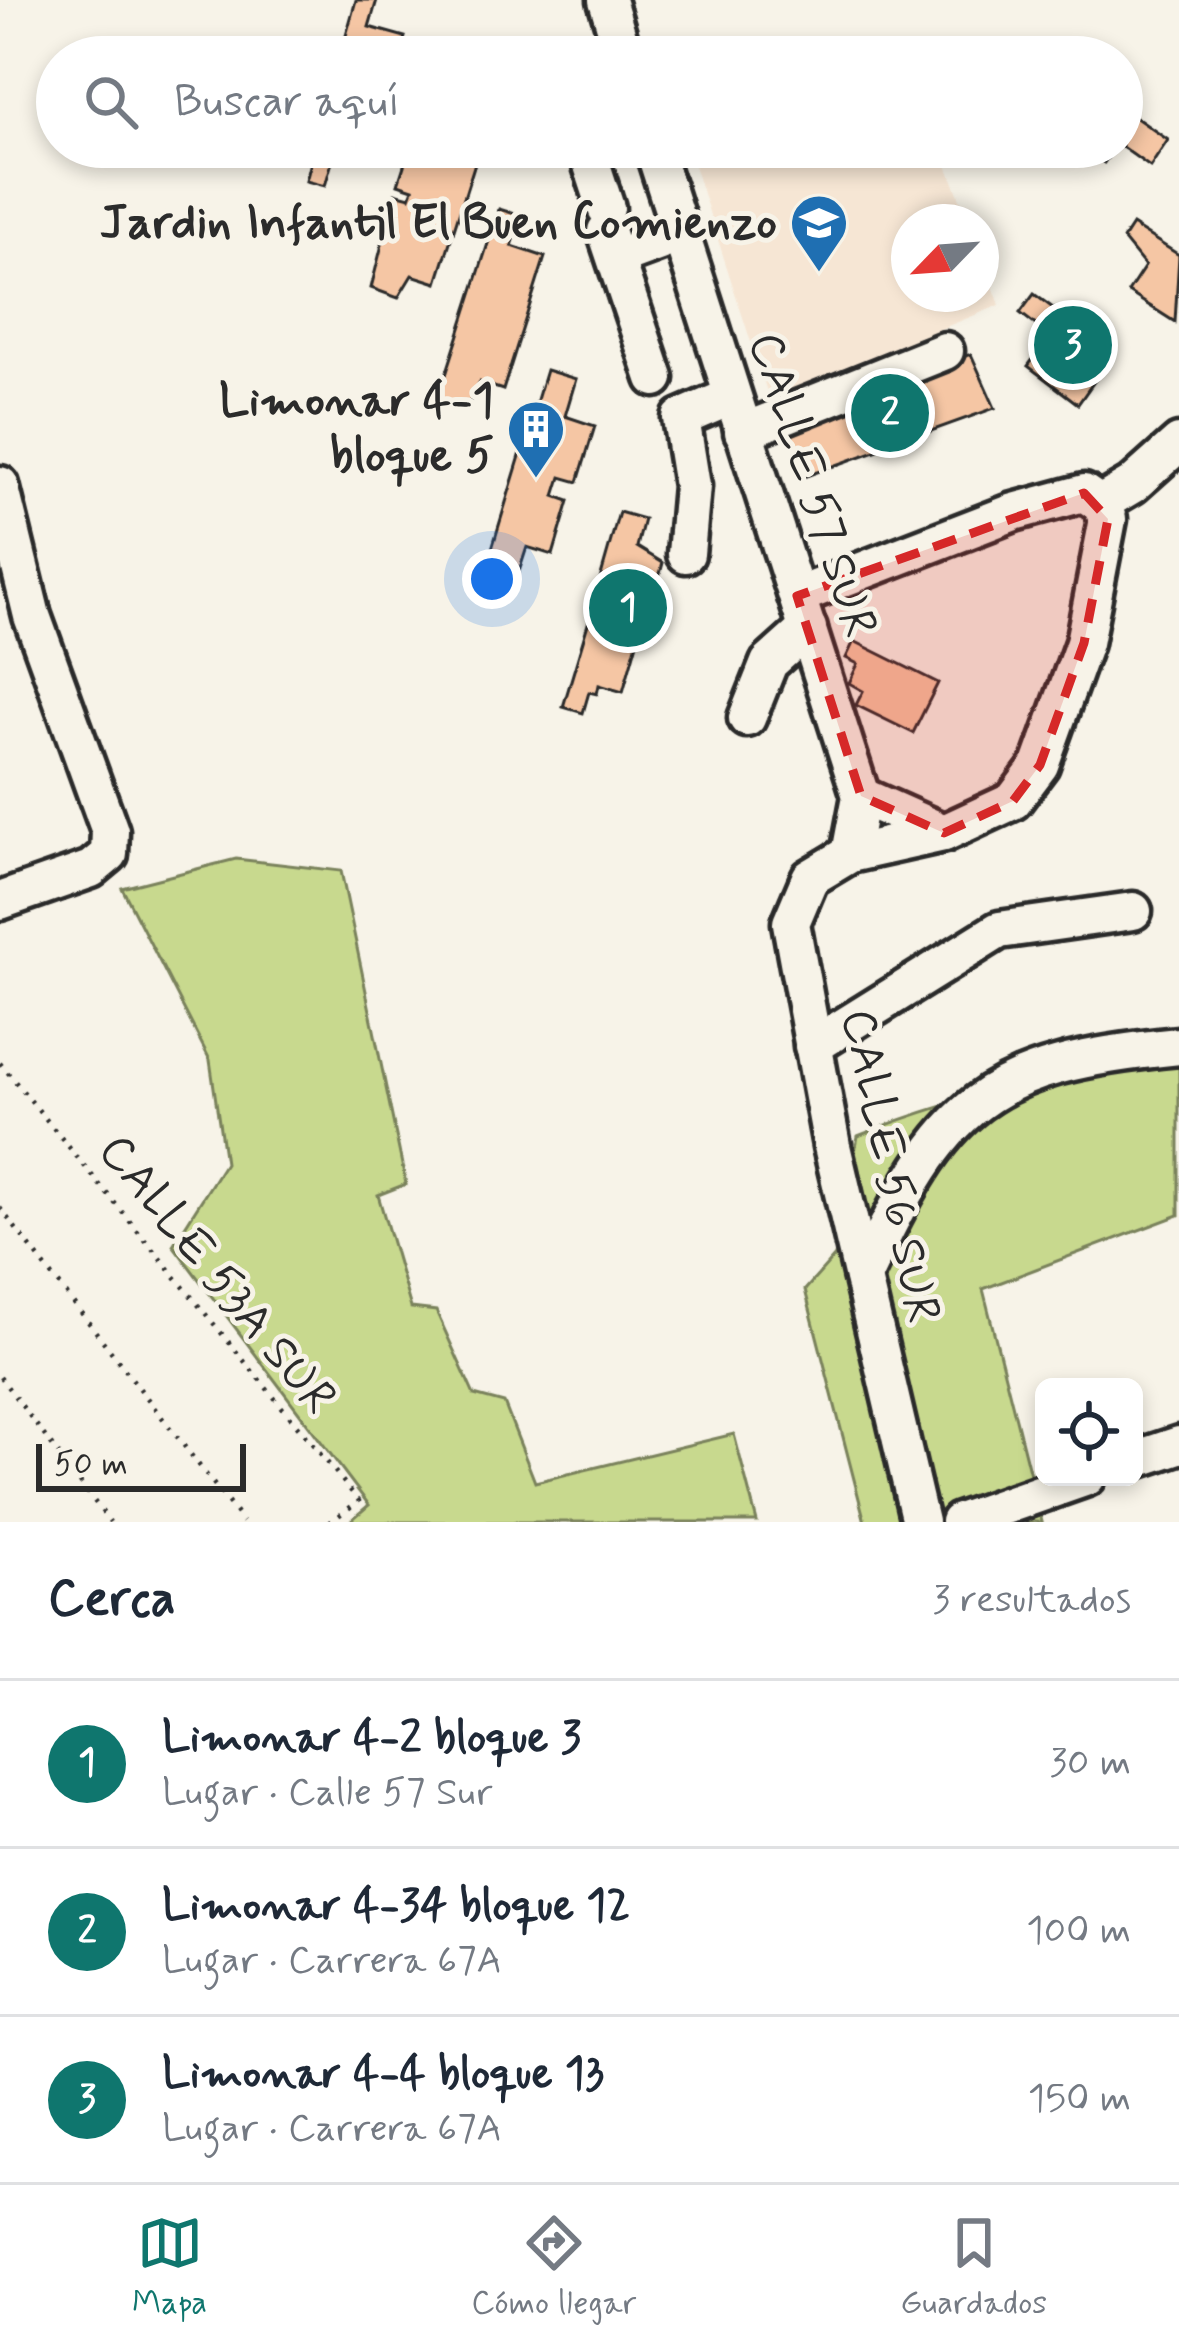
<!DOCTYPE html>
<html lang="es">
<head>
<meta charset="utf-8">
<style>
	body { margin:0; font-family:Mynerve,sans-serif; background:#f6f6f7; color:#1f2937 }
	.controls { position:absolute; right:36px; bottom:36px; display:grid; overflow:hidden; border-radius:18px; box-shadow:0 6px 18px #0003 }
	.controls button { width:108px; height:108px; display:grid; place-items:center; padding:0; border:0; border-bottom:3px solid #e0e1e3; background:#fff; color:#1f2937; font:60px sans-serif }
	.compass { position:absolute; left:891px; top:204px; width:108px; height:108px; border-radius:50%; background:#fff; box-shadow:0 6px 18px #0003; rotate:245deg }
	.scale { position:absolute; left:36px; bottom:30px; width:210px; box-sizing:border-box; padding-left:12px; border:6px solid #2b2b2b; border-top:0; font-size:33px; line-height:42px; white-space:nowrap; color:#2b2b2b; -webkit-text-stroke:9px #f7f3e8; paint-order:stroke }
	.you { position:absolute; left:492px; top:579px; width:42px; height:42px; margin:-30px; border:9px solid #fff; border-radius:50%; background:#1a73e8; box-shadow:0 0 0 18px #1a73e833 }
	.badge { display:grid; place-items:center; width:78px; height:78px; border-radius:50%; background:#0f766e; color:#fff; font-size:39px; font-weight:700 }
	.pin { position:absolute; translate:-50% -50%; border:6px solid #fff; box-shadow:0 3px 12px #0006 }
	.list { margin:0; padding:0; list-style:none }
	h2 { display:flex; justify-content:space-between; align-items:center; height:156px; margin:0; padding:0 48px; font-size:51px }
	h2 small { font-size:39px; font-weight:400; color:#747a83 }
	.list li { display:grid; grid-template-columns:78px 1fr auto; gap:36px; align-items:center; box-sizing:border-box; height:168px; padding:0 48px; border-top:3px solid #e0e1e3 }
	.list b { display:block; font-size:45px; white-space:nowrap }
	.list p { margin:0; font-size:39px; white-space:nowrap; color:#747a83 }
	.list em { font-size:39px; font-style:normal; color:#747a83 }
	.icon { flex:none; width:66px; height:66px; fill:none; stroke:currentColor; stroke-width:2; stroke-linecap:round; stroke-linejoin:round }
	.map { position:relative; flex:none; width:1179px; height:1522px; overflow:hidden }
	.search { position:absolute; background:#fff; box-shadow:0 6px 18px #0003; left:36px; right:36px; top:36px; height:132px; display:flex; align-items:center; gap:30px; box-sizing:border-box; padding:0 42px; border-radius:66px; color:#747a83; font-size:45px }
	.sheet { height:660px; background:#fff }
	nav { display:flex; justify-content:space-around; align-items:center; box-sizing:border-box; height:168px; border-top:3px solid #e0e1e3; background:#fff; font-size:33px; color:#747a83 }
	nav a { display:grid; justify-items:center; gap:6px }
	nav .on { color:#0f766e }
	.map>svg:first-child { display:block }
	.built { fill:#f6e6d4 }
	.green { fill:#c8d98e; stroke:#7a825c; stroke-width:3 }
	.building { fill:#f5c6a4; stroke:#2b2b2b; stroke-width:3 }
	.lines { fill:none; stroke-linecap:round; stroke-linejoin:round }
	.minor-casing { stroke:#2b2b2b; stroke-width:45 }
	.path { stroke:#2b2b2b; stroke-width:4.5; stroke-dasharray:3 9; stroke-linecap:butt }
	.minor { stroke:#f7f3e8; stroke-width:36 }
	.marked { fill:#d62828; fill-opacity:0.2; stroke:#d62828; stroke-width:9; stroke-dasharray:24 15; stroke-linejoin:round }
	.labels { text-anchor:middle; dominant-baseline:central; stroke-width:10; stroke-linejoin:round; paint-order:stroke }
	.poi-label { font-size:48px; font-weight:bold; fill:#2b2b2b; stroke:#f7f3e8; text-anchor:end }
	.street-label { font-size:48px; fill:#2b2b2b; stroke:#f7f3e8 }
</style>
</head>
<body>
<div class="map">
<svg width="1179" height="1522" viewBox="0 0 1179 1522">
	<rect width="100%" height="100%" fill="#f7f3e8"/>
	<filter id="ink" filterUnits="userSpaceOnUse"><feTurbulence type="fractalNoise" baseFrequency=".00833" numOctaves="2"/><feDisplacementMap in="SourceGraphic" scale="24" xChannelSelector="R" yChannelSelector="G"/><feConvolveMatrix kernelMatrix="1 2 1 2 8 2 1 2 1" color-interpolation-filters="sRGB"/></filter>
	<g filter="url(#ink)">
		<path class="built" d="M 688,147 L 940,147 L 969,222 L 909,222 L 909,294 L 981,294 L 981,254 L 1000,305 L 769,398 Z"/>
		<g class="green">
			<path d="M 236,859 L 341,871 L 406,1184 L 378,1195 L 411,1308 L 436,1311 L 474,1395 L 504,1403 L 535,1482 L 734,1434 L 757,1522 L 349,1522 L 369,1505 L 173,1245 L 225,1163 L 210,1060 L 122,888 Z"/>
			<path d="M 1179,1065 L 1179,1215 L 983,1289 L 1042,1522 L 865,1522 L 805,1290 L 835,1256 L 858,1136 C 960,1095 1070,1070 1179,1065 Z"/>
		</g>
		<g class="building">
			<path d="M 356,0 L 377,0 L 369,27 L 405,37 L 399,57 L 340,57 Z"/>
			<path d="M 1122,108 L 1168,140 L 1150,167 L 1122,147 Z"/>
			<path d="M 315,147 L 374,147 L 371,158 L 336,148 L 325,186 L 306,181 Z"/>
			<path d="M 410,147 L 480,147 L 437,283 L 412,275 L 398,298 L 371,288 L 395,193 L 410,197 L 413,189 L 398,184 Z"/>
			<path d="M 1081,147 L 1115,147 L 1104,163 Z"/>
			<path d="M 499,209 L 522,216 L 512,246 L 545,257 L 503,390 L 479,382 L 465,411 L 437,403 Z"/>
			<path d="M 1132,225 L 1179,255 L 1175,322 L 1128,292 L 1145,266 L 1123,239 Z"/>
			<path d="M 1034,294 L 1114,353 L 1078,404 L 1028,366 L 1050,336 L 1020,313 Z"/>
			<path d="M 971,354 L 995,408 L 806,476 L 785,419 Z"/>
			<path d="M 546,370 L 576,379 L 565,416 L 595,426 L 578,482 L 561,477 L 555,496 L 569,501 L 553,555 L 527,547 L 515,584 L 484,575 Z"/>
			<path d="M 619,512 L 644,519 L 637,547 L 663,563 L 647,620 L 633,615 L 628,635 L 638,639 L 623,692 L 599,685 L 597,694 L 589,692 L 583,713 L 563,707 L 590,617 L 614,624 L 620,616 L 594,600 Z"/>
			<path d="M 854,641 L 938,683 L 913,733 L 856,705 L 863,691 L 849,683 L 858,664 L 846,658 Z"/>
		</g>
		<g class="lines">
			<defs>
				<g id="minor">
					<path d="M 607,0 L 624,57"/>
					<path d="M 586,147 L 606,208"/>
					<path d="M 653,147 L 861,796 L 850,854"/>
					<path d="M 606,231 L 655,378"/>
					<path d="M 616,258 L 681,234"/>
					<path d="M 743,432 L 945,351"/>
					<path d="M 0,485 L 32,616 L 110,831 L 109,854 L 91,869 L 0,901"/>
					<path d="M 1100,504 L 1132,485 L 1179,443"/>
					<path d="M 686,554 L 692,486 L 681,418 L 730,397"/>
					<path d="M 797,596 L 1014,512 L 1084,493 L 1100,504 L 1108,519 L 1084,643 L 1040,765 L 1013,801 L 944,833 L 850,854 L 810,878 L 791,923 L 832,1146 L 920,1522"/>
					<path d="M 747,718 L 769,663 L 808,628"/>
					<path d="M 861,796 L 944,833"/>
					<path d="M 813,1046 L 999,930 L 1133,911"/>
					<path d="M 863,1277 C 945,1101 983,1065 1179,1046"/>
					<path d="M 1134,1460 L 1179,1445"/>
					<path d="M 959,1522 L 1087,1477"/>
				</g>
			</defs>
			<use href="#minor" class="minor-casing"/>
			<g class="path">
				<path d="M 0,1063 L 359,1501 L 330,1522"/>
				<path d="M 0,1208 L 243,1522"/>
				<path d="M 0,1377 L 110,1522"/>
			</g>
			<use href="#minor" class="minor"/>
		</g>
	</g>
	<path class="marked" d="M 1084,493 L 1108,519 L 1084,643 L 1040,765 L 1013,801 L 944,833 L 861,796 L 797,596 Z"/>
	<defs>
		<symbol id="school-pin" viewBox="-11 -11 22 30"><path d="M0 17L-7.5 6A9.5 9.5 0 1 1 7.5 6Z" fill="#1f6fb2" stroke="#f7f3e8"/><path d="M0-5L7-2L0 1L-7-2ZM-4 1L0 2.5L4 1V4Q0 6-4 4Z" fill="#fff"/></symbol>
		<symbol id="building-pin" viewBox="-11 -11 22 30"><path d="M0 17L-7.5 6A9.5 9.5 0 1 1 7.5 6Z" fill="#1f6fb2" stroke="#f7f3e8"/><path d="M-4-6H4V6H1V3H-1V6H-4ZM-2.5-4.3h1.7v1.8h-1.7ZM.8-4.3h1.7v1.8H.8ZM-2.5-1h1.7V.8h-1.7ZM.8-1h1.7V.8H.8Z" fill="#fff"/></symbol>
	</defs>
	<g fill-rule="evenodd">
		<use href="#school-pin" x="786" y="190" width="66" height="90"/>
		<use href="#building-pin" x="503" y="396" width="66" height="90"/>
	</g>
	<g class="labels">
		<g class="poi-label">
			<text x="777" y="223">Jardin Infantil El Buen Comienzo</text>
			<text x="494" y="401">Limonar 4-1<tspan x="494" dy="55">bloque 5</tspan></text>
		</g>
		<g class="street-label">
			<text transform="translate(811 485) rotate(72)">CALLE 57 SUR</text>
			<text transform="translate(889 1166) rotate(78)">CALLE 56 SUR</text>
			<text transform="translate(216 1275) rotate(51)">CALLE 53A SUR</text>
		</g>
	</g>
</svg>
<div class="controls">
<button><svg class="icon" aria-label="locate" viewBox="0 0 24 24"><circle cx="12" cy="12" r="6"/><path d="M12 2v4M12 18v4M2 12h4M18 12h4"/></svg></button>
</div>
<svg class="compass" viewBox="-18 -18 36 36"><path d="M0-13l5 13h-10z" fill="#e53935"/><path d="M0 13l5-13h-10z" fill="#747a83"/></svg>
<div class="scale">50 m</div>
<div class="you"></div>
<div class="pin badge" style="left:628px;top:608px">1</div>
<div class="pin badge" style="left:890px;top:413px">2</div>
<div class="pin badge" style="left:1073px;top:345px">3</div>
<div class="search"><svg class="icon" aria-label="search" viewBox="0 0 24 24"><circle cx="10" cy="10" r="6"/><path d="M15 15l6 6"/></svg>Buscar aquí</div>
</div>
<section class="sheet">
<h2>Cerca<small>3 resultados</small></h2>
<ul class="list">
<li><span class="badge">1</span><div><b>Limonar 4-2 bloque 3</b><p>Lugar · Calle 57 Sur</p></div><em>30 m</em></li>
<li><span class="badge">2</span><div><b>Limonar 4-34 bloque 12</b><p>Lugar · Carrera 67A</p></div><em>100 m</em></li>
<li><span class="badge">3</span><div><b>Limonar 4-4 bloque 13</b><p>Lugar · Carrera 67A</p></div><em>150 m</em></li>
</ul>
</section>
<nav>
<a class="on"><svg class="icon" aria-label="map" viewBox="0 0 24 24"><path d="M3 6l6-2 6 2 6-2v14l-6 2-6-2-6 2zM9 4v14M15 6v14"/></svg>Mapa</a>
<a><svg class="icon" aria-label="directions" viewBox="0 0 24 24"><path d="M12 3l9 9-9 9-9-9zM9 14v-3h6M13 9l2 2-2 2"/></svg>Cómo llegar</a>
<a><svg class="icon" aria-label="saved" viewBox="0 0 24 24"><path d="M7 4h10v16l-5-4-5 4z"/></svg>Guardados</a>
</nav>
</body>
</html>
